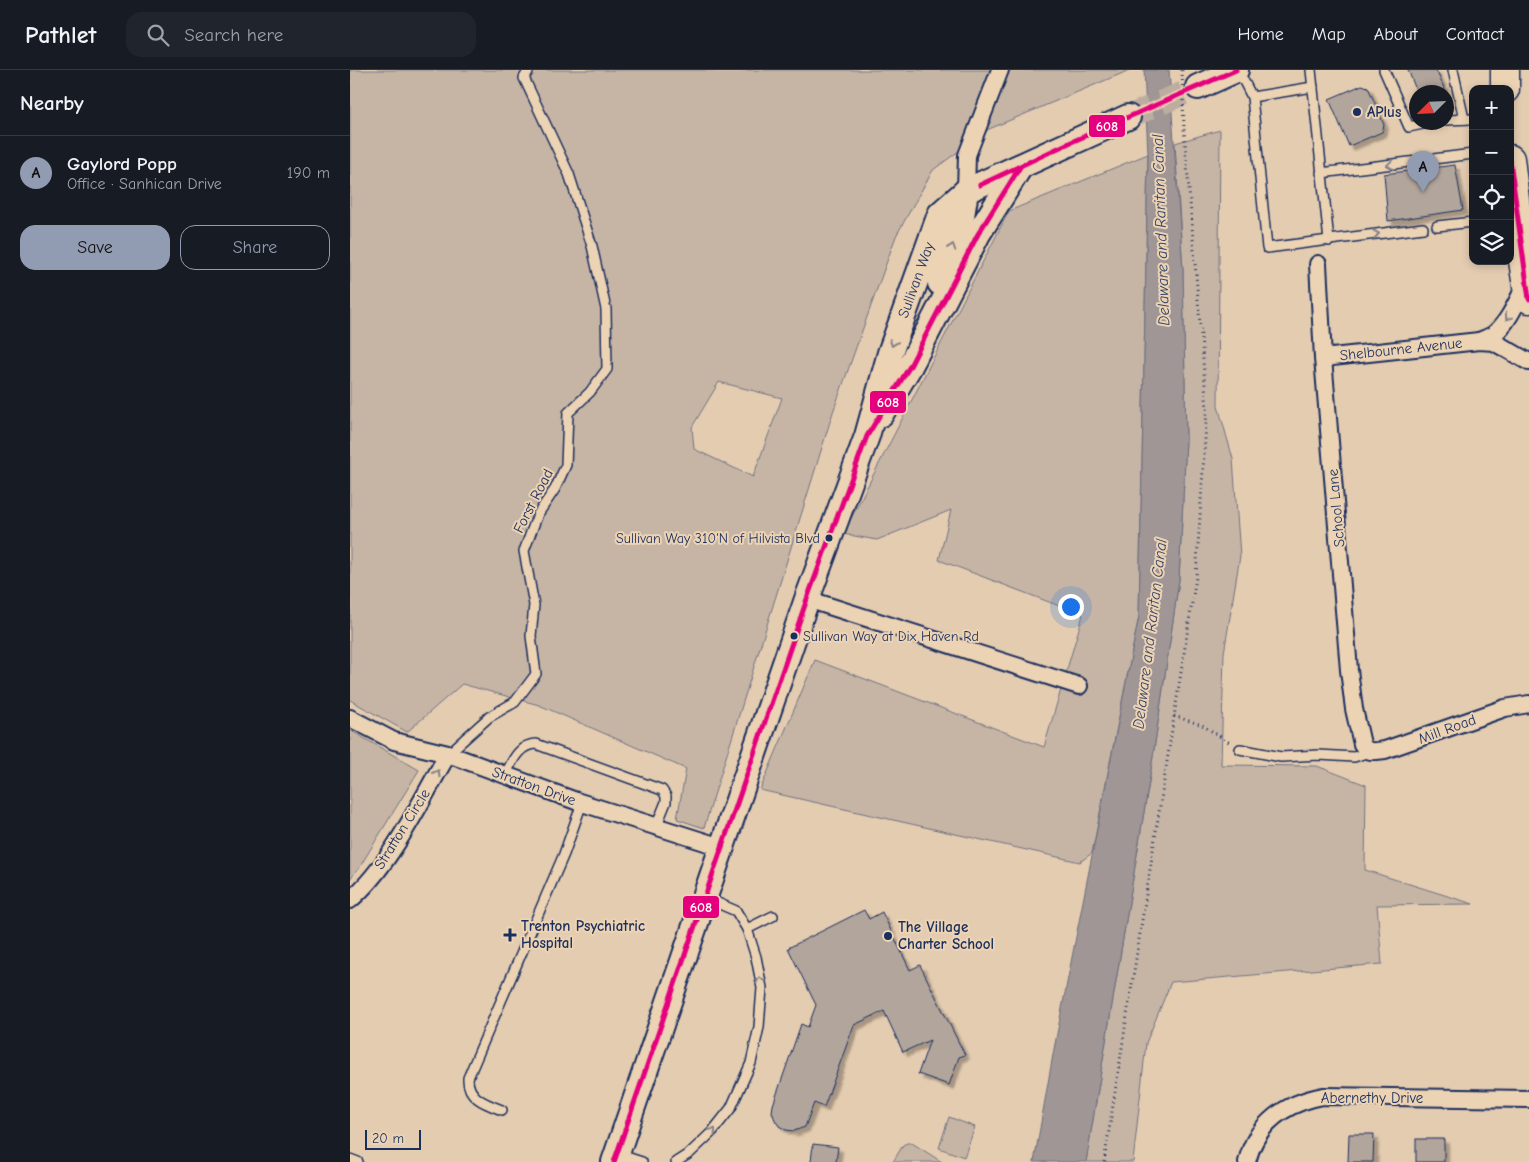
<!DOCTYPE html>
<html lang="en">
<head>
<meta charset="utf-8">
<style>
	body { margin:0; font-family:"Comic Neue",sans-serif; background:#20242c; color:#f1f3f6 }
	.controls { position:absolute; right:15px; top:15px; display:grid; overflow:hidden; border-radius:10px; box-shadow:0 2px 8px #0003 }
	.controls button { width:45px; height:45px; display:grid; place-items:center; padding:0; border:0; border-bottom:1px solid #363941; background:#171b24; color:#f1f3f6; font:25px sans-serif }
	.compass { position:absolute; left:1059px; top:15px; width:45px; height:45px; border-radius:50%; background:#171b24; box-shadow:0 2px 8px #0003; rotate:246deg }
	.scale { position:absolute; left:15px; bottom:12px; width:56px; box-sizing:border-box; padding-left:5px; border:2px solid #1b2f5e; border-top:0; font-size:14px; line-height:18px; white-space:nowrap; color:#1b2f5e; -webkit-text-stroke:4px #ecd3b4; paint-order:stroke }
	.you { position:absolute; left:720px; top:536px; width:18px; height:18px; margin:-12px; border:4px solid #fff; border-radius:50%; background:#1a73e8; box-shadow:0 0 0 8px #1a73e833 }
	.badge { display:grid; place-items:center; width:32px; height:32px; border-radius:50%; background:#919bb2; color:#111; font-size:16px; font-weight:700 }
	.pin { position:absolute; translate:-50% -41px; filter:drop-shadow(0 1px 2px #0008) }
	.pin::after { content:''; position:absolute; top:26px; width:18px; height:15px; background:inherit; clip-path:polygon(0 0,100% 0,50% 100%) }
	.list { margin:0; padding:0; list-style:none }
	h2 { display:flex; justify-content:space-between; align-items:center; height:65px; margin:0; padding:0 20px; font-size:21px }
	h2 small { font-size:16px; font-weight:400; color:#9ea1a6 }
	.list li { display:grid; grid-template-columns:32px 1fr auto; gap:15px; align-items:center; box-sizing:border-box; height:75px; padding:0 20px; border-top:1px solid #363941 }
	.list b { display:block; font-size:19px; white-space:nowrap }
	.list p { margin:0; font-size:16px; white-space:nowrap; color:#9ea1a6 }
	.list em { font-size:16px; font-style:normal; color:#9ea1a6 }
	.actions { display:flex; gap:10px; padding:15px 20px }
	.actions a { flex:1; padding:11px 0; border:1px solid #919bb2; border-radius:15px; text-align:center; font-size:18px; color:#919bb2 }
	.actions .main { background:#919bb2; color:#111 }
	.icon { flex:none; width:28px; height:28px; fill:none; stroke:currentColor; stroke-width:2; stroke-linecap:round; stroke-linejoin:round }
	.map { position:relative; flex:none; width:1179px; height:1092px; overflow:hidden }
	header { display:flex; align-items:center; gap:30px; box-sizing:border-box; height:70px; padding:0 25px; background:#171b24; border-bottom:1px solid #363941 }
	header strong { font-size:24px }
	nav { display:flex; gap:28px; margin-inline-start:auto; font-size:18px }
	.search { width:350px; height:45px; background:#20242c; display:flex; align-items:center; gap:12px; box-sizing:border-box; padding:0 18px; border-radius:15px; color:#9ea1a6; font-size:19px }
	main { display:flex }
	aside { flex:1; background:#171b24 }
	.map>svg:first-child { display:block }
	.green { fill:#c6b5a5; stroke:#707282; fill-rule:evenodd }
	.water { fill:#9f9695; stroke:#6a6d7f }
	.building { fill:#b1a59c; stroke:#1b2f5e; filter:url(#shadow) }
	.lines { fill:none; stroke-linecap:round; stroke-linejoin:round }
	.secondary-tunnel { stroke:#bcada0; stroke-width:24; stroke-dasharray:24 12; stroke-linecap:butt }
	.service-casing { stroke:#1b2f5e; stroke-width:12 }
	.minor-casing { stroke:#1b2f5e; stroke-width:20 }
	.secondary-casing { stroke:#1b2f5e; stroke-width:28 }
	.trunk-casing { stroke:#1b2f5e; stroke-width:31 }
	.path { stroke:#1b2f5e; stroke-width:3; stroke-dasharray:1 4; stroke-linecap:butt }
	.service { stroke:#ecd3b4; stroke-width:9 }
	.minor { stroke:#ecd3b4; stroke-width:16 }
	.secondary { stroke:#ecd3b4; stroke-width:24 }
	.trunk { stroke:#ecd3b4; stroke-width:28 }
	.path-bridge { stroke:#1b2f5e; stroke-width:3; stroke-dasharray:1 4; stroke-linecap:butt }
	.bus-1-casing { stroke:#ecd3b4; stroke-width:9 }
	.bus-1 { stroke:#e5007d; stroke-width:5 }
	.oneway { stroke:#848189 }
	.poi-dot { fill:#1b2f5e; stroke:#ecd3b4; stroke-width:2 }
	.labels { text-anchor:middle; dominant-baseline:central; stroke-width:4; stroke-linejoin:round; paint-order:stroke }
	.bus-label { font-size:14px; fill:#1b2f5e; stroke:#ecd3b4; text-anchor:end }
	.poi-label { font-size:15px; font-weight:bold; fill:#1b2f5e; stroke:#ecd3b4; text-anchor:start }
	.street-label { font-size:15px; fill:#1b2f5e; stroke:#ecd3b4 }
	.water-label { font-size:16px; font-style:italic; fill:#354469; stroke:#ecd3b4 }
	.line-badge { stroke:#ecd3b4; stroke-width:2 }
	.badge-label { font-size:14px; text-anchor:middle; font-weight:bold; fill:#fff }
</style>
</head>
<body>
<header>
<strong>Pathlet</strong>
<div class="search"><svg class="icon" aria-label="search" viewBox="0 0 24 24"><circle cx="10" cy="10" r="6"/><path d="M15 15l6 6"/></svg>Search here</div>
<nav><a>Home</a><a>Map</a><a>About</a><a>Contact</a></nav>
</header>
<main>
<aside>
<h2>Nearby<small></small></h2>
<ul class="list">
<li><span class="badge">A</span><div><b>Gaylord Popp</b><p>Office · Sanhican Drive</p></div><em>190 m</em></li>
</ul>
<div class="actions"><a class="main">Save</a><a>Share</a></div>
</aside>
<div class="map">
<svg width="1179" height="1092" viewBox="0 0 1179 1092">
	<defs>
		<filter id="shadow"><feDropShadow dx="4.5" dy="4.5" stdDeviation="1" flood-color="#0004"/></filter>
	</defs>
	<rect width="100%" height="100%" fill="#e4ccb1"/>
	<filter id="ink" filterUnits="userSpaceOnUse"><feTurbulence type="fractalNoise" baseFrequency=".02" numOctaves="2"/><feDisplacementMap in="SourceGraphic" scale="10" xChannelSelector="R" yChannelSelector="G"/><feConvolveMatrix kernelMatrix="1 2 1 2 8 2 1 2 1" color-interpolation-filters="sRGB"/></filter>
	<g filter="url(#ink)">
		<g class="green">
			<path d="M 0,0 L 780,0 L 639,59 L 583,100 L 546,166 L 483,342 L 354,758 L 327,749 L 336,699 L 189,635 L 112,614 L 57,662 L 0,630 ZM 369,312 L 432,328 L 403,407 L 344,379 L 342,357 Z"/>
			<path d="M 870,60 L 868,336 L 883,389 L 890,486 L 874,583 L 871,695 L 967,696 L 1016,715 L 1015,800 L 1123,834 L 1027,835 L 1032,894 L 821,912 L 796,973 L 783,1092 L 736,1092 L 801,700 L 829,510 L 836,370 L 833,200 L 825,73 Z"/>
			<path d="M 798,84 L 789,546 L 742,783 L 730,792 L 410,720 L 465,590 L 694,677 L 733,545 L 589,490 L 601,440 L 527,470 L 493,464 L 659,141 Z"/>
			<path d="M 0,660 L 69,700 L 9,798 L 0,809 Z"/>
			<path d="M 599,1047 L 625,1057 L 614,1087 L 589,1078 Z"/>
			<path d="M 557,1073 L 562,1073 L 592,1092 L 543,1092 L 553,1075 Z"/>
		</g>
		<path class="water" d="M 794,0 L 819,0 L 833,200 L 836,370 L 829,510 L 801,700 L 736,1092 L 684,1092 L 704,979 L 789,546 L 798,84 Z"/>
		<g class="building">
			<path d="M 1058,0 L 1086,0 L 1096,22 L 1067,22 Z"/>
			<path d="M 1012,15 L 1018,17 L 1034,55 L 1032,62 L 999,76 L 979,29 Z"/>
			<path d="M 1105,95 L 1113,140 L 1038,151 L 1034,104 Z"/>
			<path d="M 514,840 L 519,849 L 532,842 L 560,900 L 570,895 L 615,985 L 609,987 L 599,1015 L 568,1004 L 580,970 L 553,982 L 534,941 L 504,955 L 474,1037 L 464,1033 L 455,1057 L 444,1061 L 436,1060 L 429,1056 L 425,1050 L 422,1042 L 423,1035 L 451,954 L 458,957 L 466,935 L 438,878 Z"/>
			<path d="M 999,1064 L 1024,1064 L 1023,1092 L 998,1092 Z"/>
			<rect x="1066" y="1069" width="28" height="23"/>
			<path d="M 463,1074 L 488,1077 L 486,1092 L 461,1092 Z"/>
		</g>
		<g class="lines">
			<path class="secondary-tunnel" d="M 778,47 L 848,17"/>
			<defs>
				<g id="service">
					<path d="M 888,0 L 902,27"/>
					<path d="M 961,0 L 979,171"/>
					<path d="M 1034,0 L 1059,57 L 1082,52"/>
					<path d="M 1103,0 L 1114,49"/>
					<path d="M 963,17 L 902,27 L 917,178 L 1073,158"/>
					<path d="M 1096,50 L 1123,49"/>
					<path d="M 971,103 L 1123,84"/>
					<path d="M 1087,156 L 1123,152"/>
					<path d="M 890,679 L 931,687 L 969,685 L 1004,687 L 1019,682"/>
					<path d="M 98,684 L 139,647 L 165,632 L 186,604 L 181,566 L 184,535 L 174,481 L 188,444 L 205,419 L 216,395 L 218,343 L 240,322 L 257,299 L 256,239 L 242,176 L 219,104 L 174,8 L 179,0"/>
					<path d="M 155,705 C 162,692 169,674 186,674 L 312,720 L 316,726 L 316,732 L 306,757"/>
					<path d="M 397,859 L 423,846"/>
					<path d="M 152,1040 C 136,1034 117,1028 118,1008 L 214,784 L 232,733"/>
					<path d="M 267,1084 L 292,1092"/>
					<path d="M 0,1089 L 8,1092"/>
					<path d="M 326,1092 L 340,1083 L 362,1062 L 381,1038 L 401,993 L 409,957 L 412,918 L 406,887 L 397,859 L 386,841 L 356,828"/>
				</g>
				<g id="minor">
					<path d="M 616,121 L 617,85 L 650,0"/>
					<path d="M 968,194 L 973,288 L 999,600 L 1004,639 L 1012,674 C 1017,684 1025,681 1035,680 L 1155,638 L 1179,634"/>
					<path d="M 1129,271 C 1134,269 1140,267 1144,264 C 1159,252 1167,231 1176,214"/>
					<path d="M 973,288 L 1129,271 L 1144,272 L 1179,292"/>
					<path d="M 457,529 L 729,616"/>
					<path d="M 0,648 L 44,671 L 98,684 L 226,731 L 371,777"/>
					<path d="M 0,830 C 40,797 72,728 98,684"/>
					<path d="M 897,1092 C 906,1053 936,1033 973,1026 L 1179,1029"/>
				</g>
				<g id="secondary">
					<path d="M 848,17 L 886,0"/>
					<path d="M 590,213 L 611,152 L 616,121"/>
					<path d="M 531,344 L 560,296 L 628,164 L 670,97"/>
					<path d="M 264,1092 L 457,529 L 517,366 L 540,283 L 590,144 L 616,121 L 778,47"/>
				</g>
				<g id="trunk">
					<path d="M 1155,0 L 1155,19"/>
					<path d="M 1160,89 L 1171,178 L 1179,229"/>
				</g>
			</defs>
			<use href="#service" class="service-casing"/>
			<use href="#minor" class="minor-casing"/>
			<use href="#secondary" class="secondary-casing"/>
			<use href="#trunk" class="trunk-casing"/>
			<g class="path">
				<path d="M 824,646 L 852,655 L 880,673"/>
				<path d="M 754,1092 L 846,507 L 857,339 L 834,59"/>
			</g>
			<use href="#service" class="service"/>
			<use href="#minor" class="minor"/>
			<use href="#secondary" class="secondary"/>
			<use href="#trunk" class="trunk"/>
			<path class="path-bridge" d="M 832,0 L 834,59"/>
			<defs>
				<g id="bus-1">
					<path d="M 1160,91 L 1179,229"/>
					<path d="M 630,115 L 719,73 L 886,0"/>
					<path d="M 264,1092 L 457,529 L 517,366 L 560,296 L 628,164 L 670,97"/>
				</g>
			</defs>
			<use href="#bus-1" class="bus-1-casing"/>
			<use href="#bus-1" class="bus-1"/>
		</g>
		<defs><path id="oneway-chevron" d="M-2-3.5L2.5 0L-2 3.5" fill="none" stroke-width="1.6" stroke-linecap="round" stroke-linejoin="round" transform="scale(1.25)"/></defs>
		<g class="oneway">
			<use href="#oneway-chevron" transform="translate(1040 95) rotate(173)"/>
			<use href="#oneway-chevron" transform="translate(1026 164) rotate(-8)"/>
			<use href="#oneway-chevron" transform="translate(602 177) rotate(-71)"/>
			<use href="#oneway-chevron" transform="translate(1158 247) rotate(125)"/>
			<use href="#oneway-chevron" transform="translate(543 273) rotate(110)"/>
			<use href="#oneway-chevron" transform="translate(87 703) rotate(-60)"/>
			<use href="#oneway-chevron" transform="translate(410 910) rotate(-101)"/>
			<use href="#oneway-chevron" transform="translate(363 1061) rotate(-49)"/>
		</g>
	</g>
	<g class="poi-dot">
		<circle cx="1007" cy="42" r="5"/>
		<circle cx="479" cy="468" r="4.5"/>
		<circle cx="444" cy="566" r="4.5"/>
		<path d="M157.5 857.5h5v5h5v5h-5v5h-5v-5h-5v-5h5z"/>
		<circle cx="538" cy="866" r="5"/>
	</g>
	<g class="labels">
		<g class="bus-label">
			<text x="470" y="468">Sullivan Way 310'N of Hilvista Blvd</text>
			<text x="453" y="566" text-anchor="start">Sullivan Way at Dix Haven Rd</text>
		</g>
		<g class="poi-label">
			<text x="1017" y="42">APlus</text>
			<text x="171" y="856">Trenton Psychiatric<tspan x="171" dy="17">Hospital</tspan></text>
			<text x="548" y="857">The Village<tspan x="548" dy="17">Charter School</tspan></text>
		</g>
		<g class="street-label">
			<text transform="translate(566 210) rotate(-70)">Sullivan Way</text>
			<text transform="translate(1051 279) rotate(-6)">Shelbourne Avenue</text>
			<text transform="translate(183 431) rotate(-63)">Forst Road</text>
			<text transform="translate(986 438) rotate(-95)">School Lane</text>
			<text transform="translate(1097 659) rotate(-20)">Mill Road</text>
			<text transform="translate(184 716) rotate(20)">Stratton Drive</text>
			<text transform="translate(52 759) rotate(-58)">Stratton Circle</text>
			<text x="1022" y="1028">Abernethy Drive</text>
		</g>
		<g class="water-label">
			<text transform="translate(811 160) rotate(-92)">Delaware and Raritan Canal</text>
			<text transform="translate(800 564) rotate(-83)">Delaware and Raritan Canal</text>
		</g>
	</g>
	<g class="line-badge">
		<rect x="738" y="44" width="38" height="24" rx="5" fill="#e5007d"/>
		<rect x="519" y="320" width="38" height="24" rx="5" fill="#e5007d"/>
		<rect x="332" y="825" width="38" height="24" rx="5" fill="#e5007d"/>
	</g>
	<g class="badge-label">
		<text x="757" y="61">608</text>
		<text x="538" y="337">608</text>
		<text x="351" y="842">608</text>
	</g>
</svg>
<div class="controls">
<button>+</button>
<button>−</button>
<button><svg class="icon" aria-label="locate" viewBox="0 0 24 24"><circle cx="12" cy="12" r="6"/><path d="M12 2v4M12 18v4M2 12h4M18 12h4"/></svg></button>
<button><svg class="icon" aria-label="layers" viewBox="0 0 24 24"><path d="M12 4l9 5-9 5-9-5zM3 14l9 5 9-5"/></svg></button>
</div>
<svg class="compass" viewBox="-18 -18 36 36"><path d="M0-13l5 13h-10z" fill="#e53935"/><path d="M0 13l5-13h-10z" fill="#9ea1a6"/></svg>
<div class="scale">20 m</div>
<div class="you"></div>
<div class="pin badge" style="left:1073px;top:122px">A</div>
</div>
</main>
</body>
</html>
